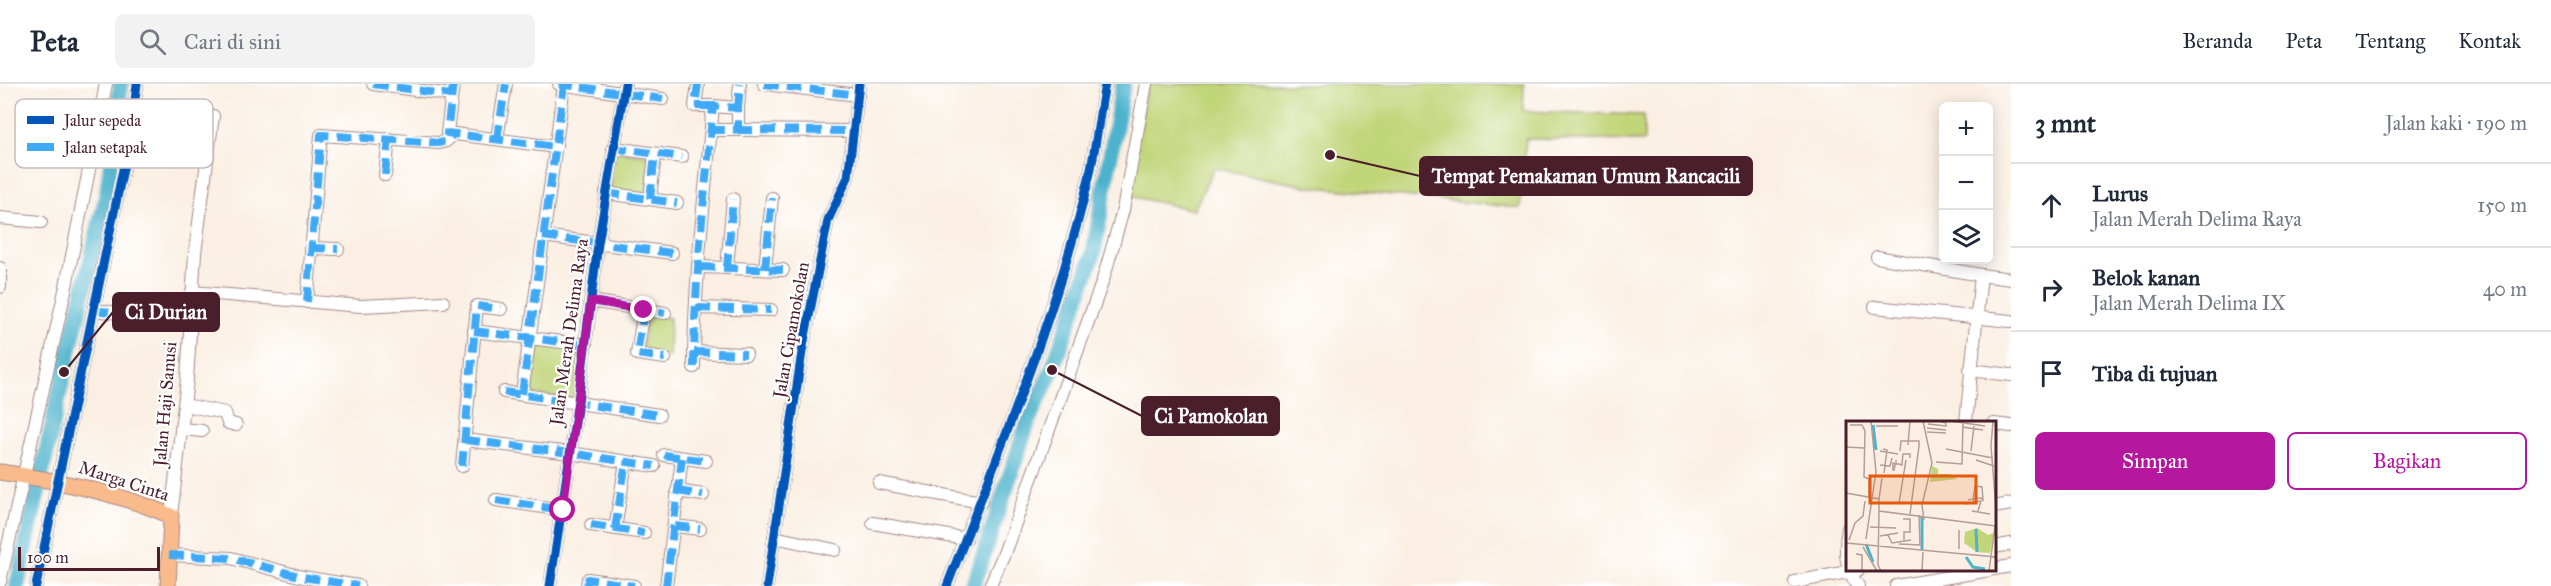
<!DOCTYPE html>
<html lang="id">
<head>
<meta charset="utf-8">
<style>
	body { margin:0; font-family:"IM FELL Great Primer",serif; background:#f2f2f3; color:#1f2937 }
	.controls { position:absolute; right:18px; top:18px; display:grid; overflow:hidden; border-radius:9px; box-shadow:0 3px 15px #0003 }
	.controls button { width:54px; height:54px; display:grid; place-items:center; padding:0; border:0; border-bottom:2px solid #e0e1e3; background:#fff; color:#1f2937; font:30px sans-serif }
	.scale { position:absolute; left:18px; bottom:15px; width:142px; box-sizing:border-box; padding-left:6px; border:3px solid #4a1f2b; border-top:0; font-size:16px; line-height:21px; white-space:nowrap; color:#4a1f2b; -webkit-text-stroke:4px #fff; paint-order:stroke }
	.stop { position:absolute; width:18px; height:18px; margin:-14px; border:4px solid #b5179e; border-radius:50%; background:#fff }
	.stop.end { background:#b5179e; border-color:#fff; box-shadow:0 2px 6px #0008 }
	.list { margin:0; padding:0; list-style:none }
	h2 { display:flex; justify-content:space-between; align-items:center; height:78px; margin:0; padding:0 24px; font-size:26px }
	h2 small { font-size:20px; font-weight:400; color:#747a83 }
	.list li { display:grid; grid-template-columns:39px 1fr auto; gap:18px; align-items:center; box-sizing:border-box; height:84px; padding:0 24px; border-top:2px solid #e0e1e3 }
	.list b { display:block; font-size:22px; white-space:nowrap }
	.list p { margin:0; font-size:20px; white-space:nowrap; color:#747a83 }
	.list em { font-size:20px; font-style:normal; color:#747a83 }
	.actions { display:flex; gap:12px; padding:18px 24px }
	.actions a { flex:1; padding:14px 0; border:2px solid #b5179e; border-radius:9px; text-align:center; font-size:21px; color:#b5179e }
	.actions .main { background:#b5179e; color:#fff }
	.icon { flex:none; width:33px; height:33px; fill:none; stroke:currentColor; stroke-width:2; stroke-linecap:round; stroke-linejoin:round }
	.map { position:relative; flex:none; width:2011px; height:502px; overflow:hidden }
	header { display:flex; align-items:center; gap:36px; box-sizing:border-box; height:84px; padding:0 30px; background:#fff; border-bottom:2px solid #e0e1e3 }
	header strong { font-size:28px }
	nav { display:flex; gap:33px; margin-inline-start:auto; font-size:21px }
	.search { width:420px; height:54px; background:#f2f2f3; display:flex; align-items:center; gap:15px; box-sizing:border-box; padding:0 21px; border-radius:9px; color:#747a83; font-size:22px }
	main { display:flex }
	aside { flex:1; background:#fff }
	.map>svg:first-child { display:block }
	.green { fill:#c1d579; stroke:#867a52; stroke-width:1.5 }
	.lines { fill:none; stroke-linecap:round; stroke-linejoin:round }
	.river { stroke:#4db3cc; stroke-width:16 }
	.minor-casing { stroke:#a28786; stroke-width:14 }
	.major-casing { stroke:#a28786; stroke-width:17 }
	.minor { stroke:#fff; stroke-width:12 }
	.major { stroke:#fabb8c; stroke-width:15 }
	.quiet { stroke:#3fa9f5; stroke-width:8; stroke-dasharray:15 8; stroke-linecap:butt }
	.cycleway-casing { stroke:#fff; stroke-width:13 }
	.cycleway { stroke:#0057b8; stroke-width:9 }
	.route { stroke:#b5179e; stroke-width:8 }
	.labels { text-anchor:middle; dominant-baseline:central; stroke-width:4.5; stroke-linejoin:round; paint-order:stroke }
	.street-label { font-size:18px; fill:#4a1f2b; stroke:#fff }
	.inset-river { fill:none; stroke:#4db3cc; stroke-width:3 }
	.inset-road { fill:none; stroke:#b49c99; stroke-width:1.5 }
	.view { fill:#e8590c; fill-opacity:0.15; stroke:#e8590c; stroke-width:3 }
	.inset-edge { fill:none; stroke:#4a1f2b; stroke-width:3 }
	.key { fill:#fff; stroke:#c9bcbf; stroke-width:1.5 }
	.key-label { font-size:16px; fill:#4a1f2b }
	.leader { fill:none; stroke:#4a1f2b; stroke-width:2 }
	.callout-dot { fill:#4a1f2b; stroke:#fff; stroke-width:2 }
	.callout { fill:#4a1f2b; stroke:#4a1f2b; stroke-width:2 }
	.callout-label { font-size:20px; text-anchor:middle; font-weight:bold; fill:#fff }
</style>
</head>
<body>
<header>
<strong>Peta</strong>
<div class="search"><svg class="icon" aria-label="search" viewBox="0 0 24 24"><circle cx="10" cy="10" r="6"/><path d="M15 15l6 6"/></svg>Cari di sini</div>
<nav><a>Beranda</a><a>Peta</a><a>Tentang</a><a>Kontak</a></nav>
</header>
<main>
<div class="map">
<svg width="2011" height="502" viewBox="0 0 2011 502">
	<rect width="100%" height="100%" fill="#fff"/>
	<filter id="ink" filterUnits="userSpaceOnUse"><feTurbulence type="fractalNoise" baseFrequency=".0167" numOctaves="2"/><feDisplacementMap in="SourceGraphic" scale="12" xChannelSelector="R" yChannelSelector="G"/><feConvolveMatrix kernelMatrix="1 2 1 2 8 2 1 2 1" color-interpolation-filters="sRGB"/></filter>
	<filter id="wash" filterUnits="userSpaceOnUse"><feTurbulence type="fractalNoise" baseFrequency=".008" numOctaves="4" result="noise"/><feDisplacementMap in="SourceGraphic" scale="24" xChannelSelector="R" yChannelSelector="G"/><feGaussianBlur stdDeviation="1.35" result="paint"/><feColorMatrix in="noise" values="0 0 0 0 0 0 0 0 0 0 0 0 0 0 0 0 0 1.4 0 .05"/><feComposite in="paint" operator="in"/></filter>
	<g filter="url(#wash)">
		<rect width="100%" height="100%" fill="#faefe2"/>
		<g class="green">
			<path d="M 1147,0 L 1524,0 L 1523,27 L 1644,31 L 1644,57 L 1526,55 L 1520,124 L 1305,102 L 1214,84 L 1194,126 L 1129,112 Z"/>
			<path d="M 616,67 L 652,72 L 646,111 L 610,106 Z"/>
			<path d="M 647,230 L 670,234 L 669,273 L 641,269 Z"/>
			<path d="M 532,257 L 583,264 L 576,316 L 525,309 Z"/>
		</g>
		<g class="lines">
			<g class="river">
				<path d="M 17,502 L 64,288 L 107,110 L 121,0"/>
				<path d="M 973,502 L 1028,338 L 1052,286 L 1093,171 L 1123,0"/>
			</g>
		</g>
	</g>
	<g filter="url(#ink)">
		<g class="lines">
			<defs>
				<g id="minor">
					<path d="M 373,0 L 451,11"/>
					<path d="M 453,0 L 447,49 L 556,63"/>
					<path d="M 559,0 L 663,15"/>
					<path d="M 698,0 L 695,22 L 713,22"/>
					<path d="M 764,0 L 858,11"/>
					<path d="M 102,21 L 134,26"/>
					<path d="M 738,24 L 740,0"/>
					<path d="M 738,46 L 853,47"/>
					<path d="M 497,55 L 506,0"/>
					<path d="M 613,64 L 682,73"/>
					<path d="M 385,91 L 389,55"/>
					<path d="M 606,109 L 677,119"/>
					<path d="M 650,115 L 655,70"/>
					<path d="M 0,134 L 41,138"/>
					<path d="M 543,152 L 672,169"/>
					<path d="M 311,164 L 338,165"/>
					<path d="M 1877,173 L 1981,191"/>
					<path d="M 700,183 L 783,186"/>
					<path d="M 0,184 L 0,203"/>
					<path d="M 727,184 L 733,115"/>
					<path d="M 765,185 L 772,114"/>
					<path d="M 192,208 L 361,222 L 443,218"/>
					<path d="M 591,217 L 665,229"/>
					<path d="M 307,218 L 321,51 L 439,59 L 446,57 L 454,50"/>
					<path d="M 1875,223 L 2011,237"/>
					<path d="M 696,224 L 771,226"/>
					<path d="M 94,226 L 189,238"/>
					<path d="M 644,226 L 637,270 L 665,274"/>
					<path d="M 474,247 L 586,261"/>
					<path d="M 694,268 L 746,270"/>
					<path d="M 694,283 C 694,197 705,109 713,22 L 738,24 L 738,46 L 711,46"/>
					<path d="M 1970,286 L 2011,291"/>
					<path d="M 504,308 L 659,331"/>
					<path d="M 522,310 L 564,1"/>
					<path d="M 185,321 L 225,329 L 228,339 L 236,341"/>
					<path d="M 1966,338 L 1981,191 L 2011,195"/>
					<path d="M 1994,340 L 2011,342"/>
					<path d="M 182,345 L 202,347"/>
					<path d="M 465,356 L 570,369 L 654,382"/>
					<path d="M 664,371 L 706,377"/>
					<path d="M 462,382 L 477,222 L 501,225"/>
					<path d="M 879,399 L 981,418"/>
					<path d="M 677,407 L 703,411"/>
					<path d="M 496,416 L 563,426"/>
					<path d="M 1994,423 L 2011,420"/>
					<path d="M 171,432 L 187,296 L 195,169 L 213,32"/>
					<path d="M 873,439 L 966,455"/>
					<path d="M 591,441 L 644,449"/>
					<path d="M 675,442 L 700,445"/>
					<path d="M 1848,444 C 1844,467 1845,483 1858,502"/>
					<path d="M 615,445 L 626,378"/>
					<path d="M 774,453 L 835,466"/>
					<path d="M 1994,463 L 2011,460"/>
					<path d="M 169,471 L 231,474 L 303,493 L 358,502"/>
					<path d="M 1994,485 L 2011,482"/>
					<path d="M 0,498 L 66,202 L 106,0"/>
					<path d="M 1795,498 L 1858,486"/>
					<path d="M 36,502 L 131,47 L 137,0"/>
					<path d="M 550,502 L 578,318 L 598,160 L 625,0"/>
					<path d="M 587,502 L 588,495 L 634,502"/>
					<path d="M 666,502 L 682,374"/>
					<path d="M 767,502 L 802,268 L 828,136 L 848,93 L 859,0"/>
					<path d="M 947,502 C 999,367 1055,236 1089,94 C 1096,63 1099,31 1105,0"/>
					<path d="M 990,502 L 1005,467 L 1103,196 L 1123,126 L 1146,0"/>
					<path d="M 1896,502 L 1990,486"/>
				</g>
				<path id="major" d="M 0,388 C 58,397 117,408 171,432 L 168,502"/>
			</defs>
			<use href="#minor" class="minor-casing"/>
			<use href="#major" class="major-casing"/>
			<use href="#minor" class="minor"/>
			<use href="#major" class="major"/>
			<g class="quiet">
				<path d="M 373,0 L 451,11"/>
				<path d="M 453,0 L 447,49 L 556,63"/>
				<path d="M 559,0 L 663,15"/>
				<path d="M 698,0 L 695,22 L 713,22"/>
				<path d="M 764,0 L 849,10"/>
				<path d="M 102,21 L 134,26"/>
				<path d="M 738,24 L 740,0"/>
				<path d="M 738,46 L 844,47"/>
				<path d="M 497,55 L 506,0"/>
				<path d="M 613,64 L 682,73"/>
				<path d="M 385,91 L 389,55"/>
				<path d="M 606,109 L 677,119"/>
				<path d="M 650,115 L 655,70"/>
				<path d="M 543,152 L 672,169"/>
				<path d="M 311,164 L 338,165"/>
				<path d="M 700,183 L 783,186"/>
				<path d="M 727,184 L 733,115"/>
				<path d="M 765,185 L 772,114"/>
				<path d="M 591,217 L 665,229"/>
				<path d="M 307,218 L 321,51 L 439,59 L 446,57 L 454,50"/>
				<path d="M 696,224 L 771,226"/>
				<path d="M 94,226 L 189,238"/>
				<path d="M 644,226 L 637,270 L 665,274"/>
				<path d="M 474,247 L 586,261"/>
				<path d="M 694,268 L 746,270"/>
				<path d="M 694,283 C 694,197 705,109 713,22 L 738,24 L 738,46 L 711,46"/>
				<path d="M 504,308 L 659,331"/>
				<path d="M 522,310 L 564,1"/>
				<path d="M 465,356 L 570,369 L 654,382"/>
				<path d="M 664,371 L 706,377"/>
				<path d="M 462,382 L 477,222 L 501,225"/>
				<path d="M 677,407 L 703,411"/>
				<path d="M 496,416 L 563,426"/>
				<path d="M 591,441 L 644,449"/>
				<path d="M 675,442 L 700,445"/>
				<path d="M 615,445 L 626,378"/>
				<path d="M 169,471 L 231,474 L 303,493 L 358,502"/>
				<path d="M 587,502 L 588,495 L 634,502"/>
				<path d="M 666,502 L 682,374"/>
			</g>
			<defs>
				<g id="cycleway">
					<path d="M 36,502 L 131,47 L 137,0"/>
					<path d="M 550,502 L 578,318 L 598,160 L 625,0"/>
					<path d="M 767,502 L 802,268 L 828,136 L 848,93 L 859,0"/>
					<path d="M 947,502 C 999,367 1055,236 1089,94 C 1096,63 1099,31 1105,0"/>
				</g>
			</defs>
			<use href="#cycleway" class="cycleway-casing"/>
			<use href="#cycleway" class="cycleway"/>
		</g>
	</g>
	<g class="lines" filter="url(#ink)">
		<path class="route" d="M 563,426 L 591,217 L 644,226"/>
	</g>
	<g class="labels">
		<g class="street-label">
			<text transform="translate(791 246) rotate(-80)">Jalan Cipamokolan</text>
			<text transform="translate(569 248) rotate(-82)">Jalan Merah Delima Raya</text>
			<text transform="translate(165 320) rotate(-85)">Jalan Haji Sanusi</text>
			<text transform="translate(124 397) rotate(18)">Marga Cinta</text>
		</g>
	</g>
	<g transform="translate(1846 337)">
		<rect width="150" height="150" fill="#faefe2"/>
		<path d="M 86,45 L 92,48 L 92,53 L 105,53 L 111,58 L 84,61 ZM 131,107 L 142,114 L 148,112 L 144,132 L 131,131 L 118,122 L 119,111 Z" fill="#c1d579"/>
		<path class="inset-river" d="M 27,4 L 30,29M 130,108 L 131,131M 20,123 L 27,141M 76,129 L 76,97M 120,136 L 127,146 L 139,148"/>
		<path class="inset-road" d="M 77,0 L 86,42 L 76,84 L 78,99M 105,0 L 139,5M 147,0 L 145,25 L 150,88M 82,3 L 100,5 L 100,2 L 92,0M 4,4 L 16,4 L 19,10 L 18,56 L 23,58 L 23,76M 30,5 L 52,5M 116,6 L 137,9M 81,7 L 100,9M 81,11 L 100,12M 62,24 L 64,0M 0,26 L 18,27M 37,28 L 41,29 L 38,52M 100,28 L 147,37M 34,30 L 52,33M 54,30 L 55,20 L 73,20 L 73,25M 125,30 L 128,5M 50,39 L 50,43 L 49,44 L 48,49 L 47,49 L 47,42 L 50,43 L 53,43 L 56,44 L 56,43 L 57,33 L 64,33 L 64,37M 130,39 L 148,45M 90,41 L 116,43 L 117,0M 34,44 L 44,45 L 46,37M 0,72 L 33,78 L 33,90 L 150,105M 33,78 L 36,57M 122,79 L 127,78 L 135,77 L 137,79 L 136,66 L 129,65 L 127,78 L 128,81M 53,82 L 60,39M 119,83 L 135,80 L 132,90M 33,90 L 32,144 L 35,150M 126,90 L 144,93M 64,93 L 73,25M 57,98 L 64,98 L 64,111 L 58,111 L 58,119M 24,106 L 50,107M 42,114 L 46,122 L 65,119M 34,115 L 52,112M 20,118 L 30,51 L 25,0M 3,119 L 9,102 L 17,95 L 19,80M 0,122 L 150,136M 53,123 L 74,124 L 73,94M 17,126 L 31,150M 113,128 L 113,109M 10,133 L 16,134 L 16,150M 76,150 L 77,131M 143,150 L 149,105"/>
		<path class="view" d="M 24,55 L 130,55 L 130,82 L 24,82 Z"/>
		<rect width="150" height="150" class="inset-edge"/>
	</g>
	<rect x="15" y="15" width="198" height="69" rx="9" class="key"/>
	<rect x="27" y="32" width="27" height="8" fill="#0057b8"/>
	<rect x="27" y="59" width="27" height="8" fill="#3fa9f5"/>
	<g class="key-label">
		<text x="64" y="42">Jalur sepeda</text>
		<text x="64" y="69">Jalan setapak</text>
	</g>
	<path class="leader" d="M1330 71L1420 92M64 288L113 228M1052 286L1142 332"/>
	<g class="callout-dot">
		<circle cx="1330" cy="71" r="6"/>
		<circle cx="64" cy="288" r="6"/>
		<circle cx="1052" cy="286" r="6"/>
	</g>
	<g class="callout">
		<rect x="1420" y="73" width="332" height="38" rx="6"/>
		<rect x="113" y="209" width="106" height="38" rx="6"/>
		<rect x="1142" y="313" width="137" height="38" rx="6"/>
	</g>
	<g class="callout-label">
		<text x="1586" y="99">Tempat Pemakaman Umum Rancacili</text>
		<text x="166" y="235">Ci Durian</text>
		<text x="1211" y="339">Ci Pamokolan</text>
	</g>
</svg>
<div class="controls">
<button>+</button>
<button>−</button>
<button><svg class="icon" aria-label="layers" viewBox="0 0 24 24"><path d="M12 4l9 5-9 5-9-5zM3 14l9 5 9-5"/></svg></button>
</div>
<div class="scale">100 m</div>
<div class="stop" style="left:563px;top:426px"></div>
<div class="stop end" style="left:644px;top:226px"></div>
</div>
<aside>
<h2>3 mnt<small>Jalan kaki · 190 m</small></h2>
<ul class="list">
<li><svg class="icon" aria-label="ahead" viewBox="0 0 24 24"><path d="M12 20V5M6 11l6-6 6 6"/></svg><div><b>Lurus</b><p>Jalan Merah Delima Raya</p></div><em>150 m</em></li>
<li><svg class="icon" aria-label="right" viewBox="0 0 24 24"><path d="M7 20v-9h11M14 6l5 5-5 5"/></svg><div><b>Belok kanan</b><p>Jalan Merah Delima IX</p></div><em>40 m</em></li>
<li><svg class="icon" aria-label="arrive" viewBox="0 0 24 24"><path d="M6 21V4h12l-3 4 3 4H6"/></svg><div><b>Tiba di tujuan</b></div></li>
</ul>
<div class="actions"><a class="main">Simpan</a><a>Bagikan</a></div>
</aside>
</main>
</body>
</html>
